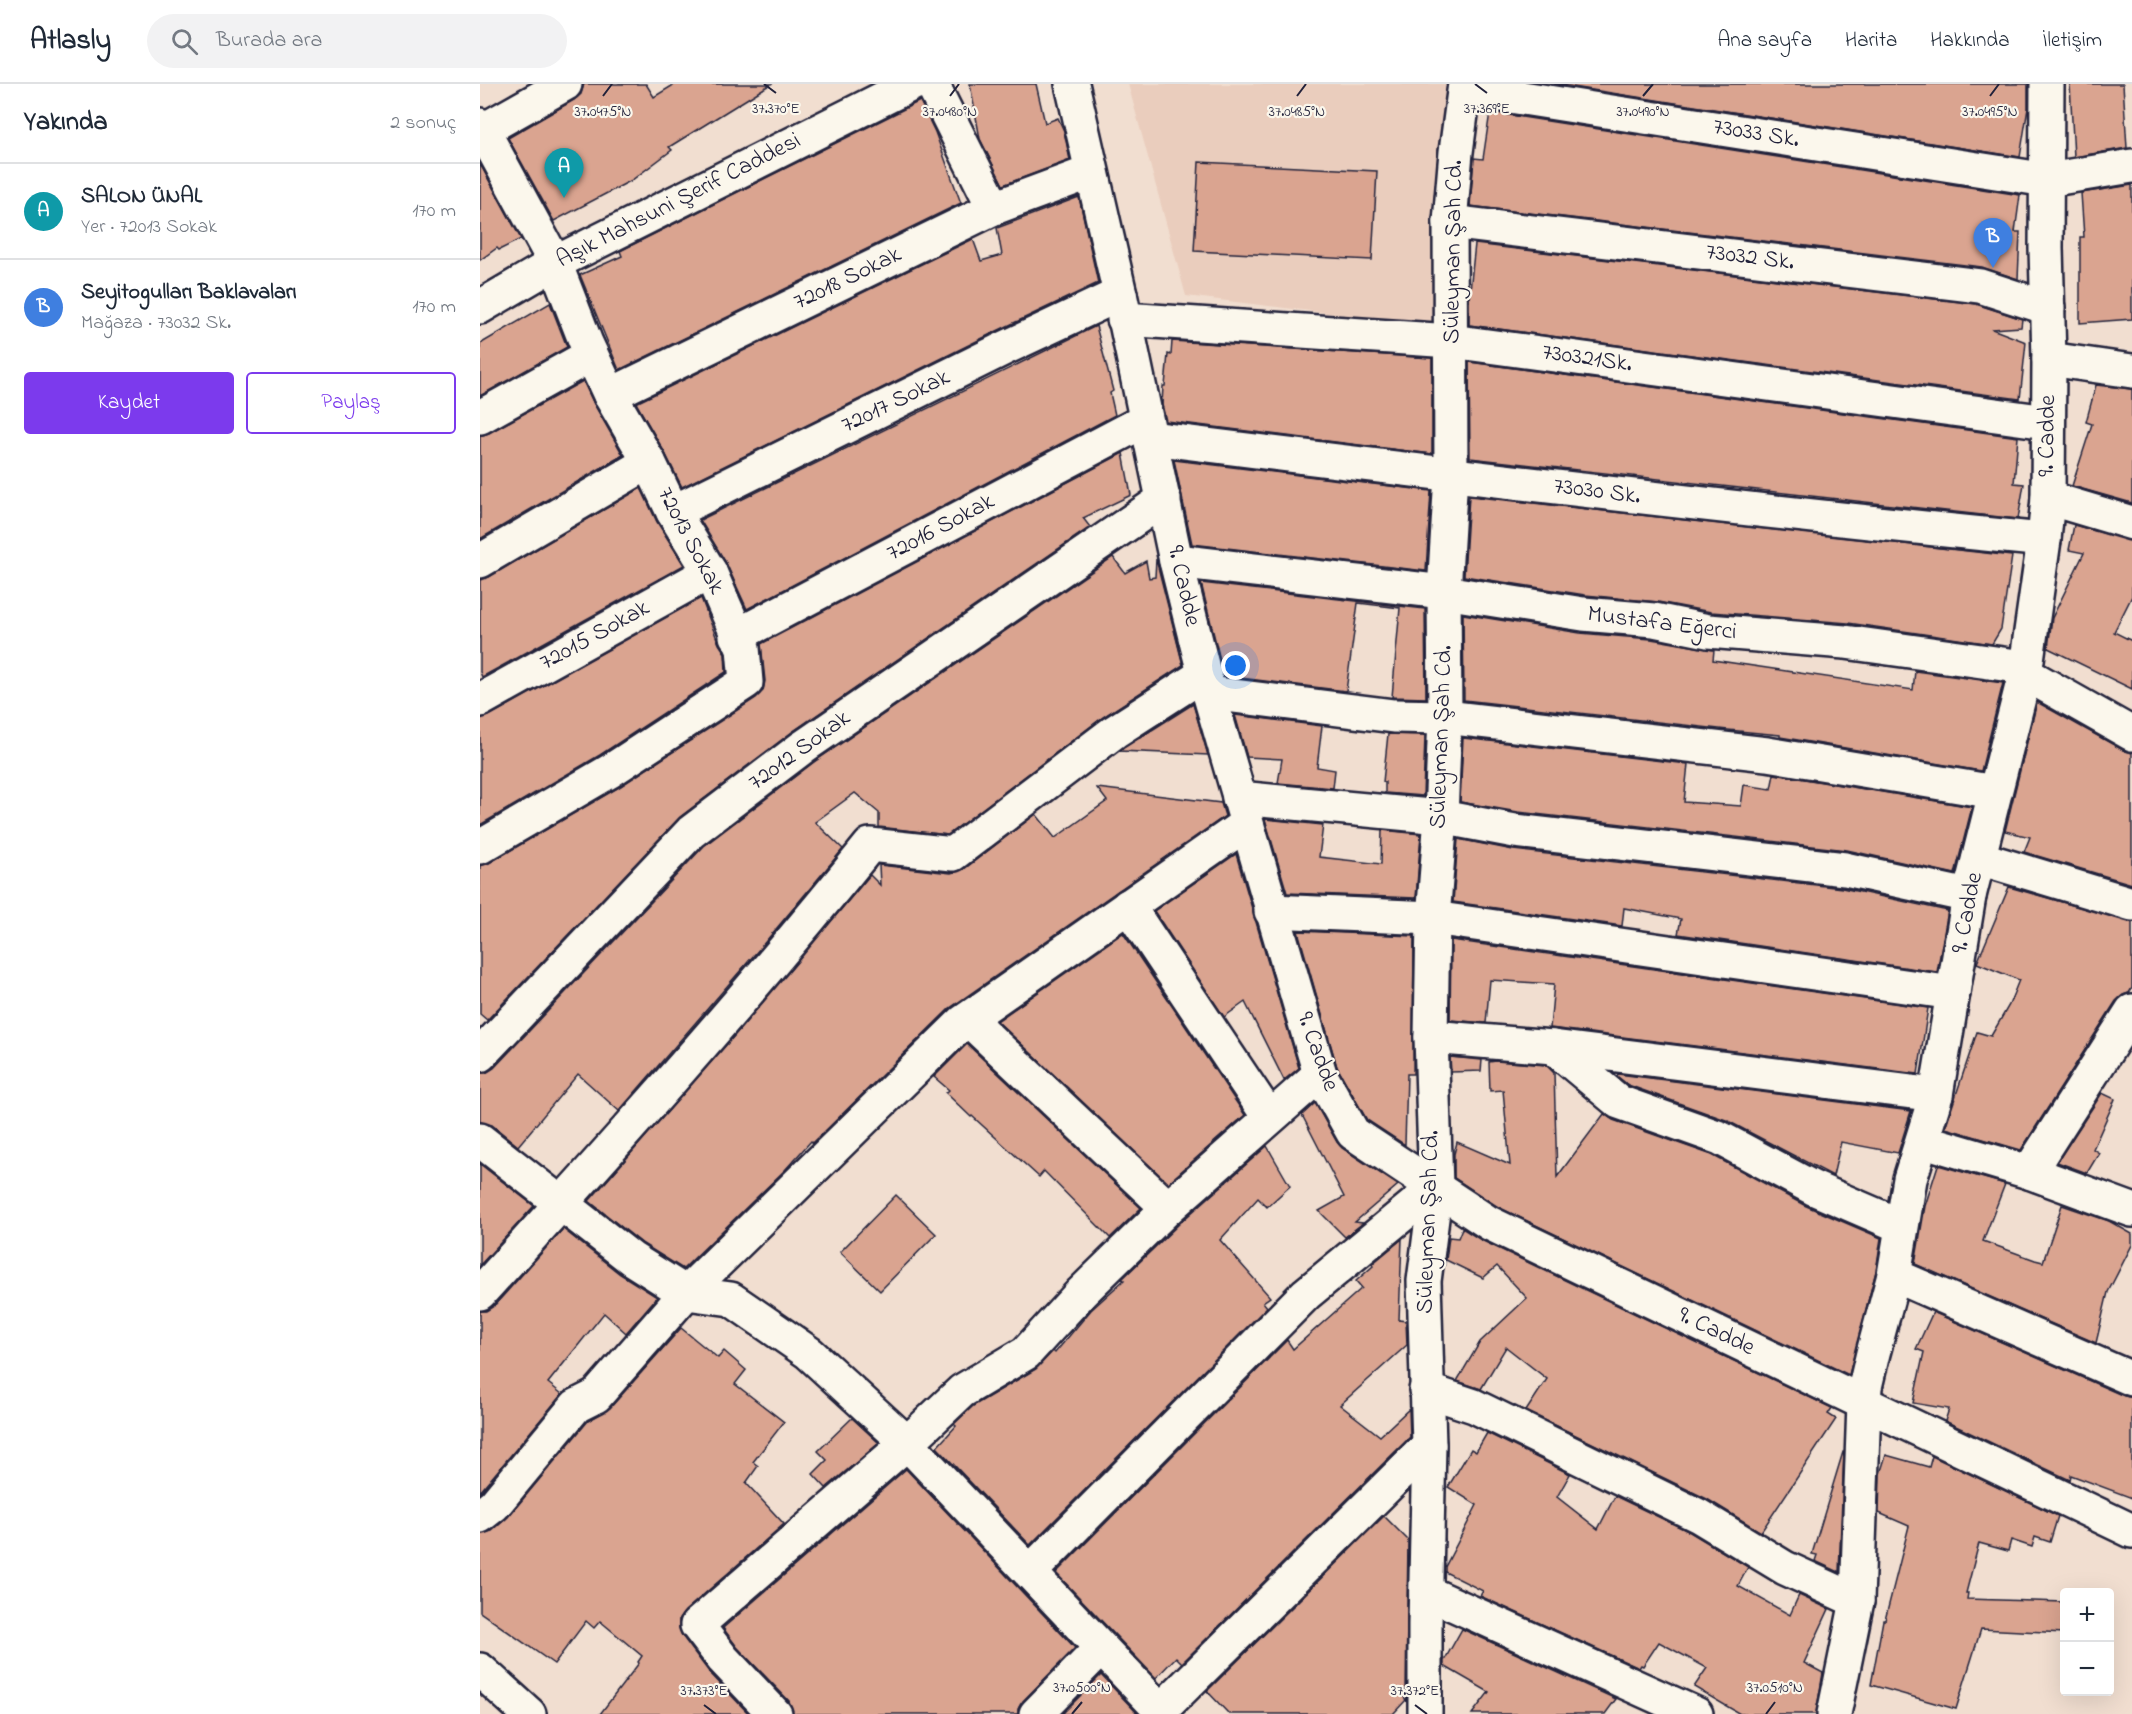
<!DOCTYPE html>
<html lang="tr">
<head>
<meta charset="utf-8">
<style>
	body { margin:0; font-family:"Indie Flower",sans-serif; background:#f2f2f3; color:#1f2937 }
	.controls { position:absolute; right:18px; bottom:18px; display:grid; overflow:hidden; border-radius:6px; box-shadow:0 6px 24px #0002 }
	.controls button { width:54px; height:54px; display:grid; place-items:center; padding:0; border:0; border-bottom:2px solid #e0e1e3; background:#fff; color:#1f2937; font:30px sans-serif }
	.you { position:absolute; left:756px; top:582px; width:21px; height:21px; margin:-15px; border:4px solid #fff; border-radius:50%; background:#1a73e8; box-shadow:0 0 0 9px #1a73e833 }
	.badge { display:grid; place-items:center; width:39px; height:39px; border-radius:50%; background:#7c3aed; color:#fff; font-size:20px; font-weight:700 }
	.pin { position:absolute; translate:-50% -50px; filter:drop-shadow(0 2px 3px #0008) }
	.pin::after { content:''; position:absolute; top:32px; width:21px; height:18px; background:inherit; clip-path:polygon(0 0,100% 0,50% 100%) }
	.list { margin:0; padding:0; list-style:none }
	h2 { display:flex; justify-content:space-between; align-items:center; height:78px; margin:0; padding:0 24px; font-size:26px }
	h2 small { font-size:20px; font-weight:400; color:#747a83 }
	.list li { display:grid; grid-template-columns:39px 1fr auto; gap:18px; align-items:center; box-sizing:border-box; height:96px; padding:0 24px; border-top:2px solid #e0e1e3 }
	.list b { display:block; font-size:22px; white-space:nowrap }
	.list p { margin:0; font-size:20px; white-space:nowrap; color:#747a83 }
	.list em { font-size:20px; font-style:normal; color:#747a83 }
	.actions { display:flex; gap:12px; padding:18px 24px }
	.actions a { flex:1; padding:14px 0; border:2px solid #7c3aed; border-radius:6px; text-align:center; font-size:21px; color:#7c3aed }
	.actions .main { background:#7c3aed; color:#fff }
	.icon { flex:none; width:33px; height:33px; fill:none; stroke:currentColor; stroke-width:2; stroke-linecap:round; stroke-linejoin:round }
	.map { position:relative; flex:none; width:1652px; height:1630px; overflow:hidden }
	header { display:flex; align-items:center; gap:36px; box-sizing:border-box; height:84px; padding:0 30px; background:#fff; border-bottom:2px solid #e0e1e3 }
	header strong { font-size:28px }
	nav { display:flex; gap:33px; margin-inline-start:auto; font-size:21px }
	.search { width:420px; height:54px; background:#f2f2f3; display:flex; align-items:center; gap:15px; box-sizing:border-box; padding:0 21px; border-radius:33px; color:#747a83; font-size:22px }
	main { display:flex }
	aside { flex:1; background:#fff }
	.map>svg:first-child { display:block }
	.built { fill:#eacdbd }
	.building { fill:#daa490; stroke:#22223b; stroke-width:1.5 }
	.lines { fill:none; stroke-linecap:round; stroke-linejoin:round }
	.minor-casing { stroke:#22223b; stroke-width:38 }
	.minor { stroke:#fbf7ec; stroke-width:33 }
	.ticks { fill:none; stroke:#22223b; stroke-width:2 }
	.labels { text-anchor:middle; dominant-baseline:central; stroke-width:4.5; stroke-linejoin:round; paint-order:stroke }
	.street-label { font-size:24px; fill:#22223b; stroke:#fbf7ec }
	.ticks-label { font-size:15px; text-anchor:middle; fill:#22223b; stroke:#fbf7ec; stroke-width:4.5; stroke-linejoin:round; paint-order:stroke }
</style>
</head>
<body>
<header>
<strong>Atlasly</strong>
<div class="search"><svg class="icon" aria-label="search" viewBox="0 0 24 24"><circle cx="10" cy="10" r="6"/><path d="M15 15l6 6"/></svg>Burada ara</div>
<nav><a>Ana sayfa</a><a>Harita</a><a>Hakkında</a><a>İletişim</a></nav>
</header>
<main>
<aside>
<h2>Yakında<small>2 sonuç</small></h2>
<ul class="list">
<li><span class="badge" style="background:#0f9aa8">A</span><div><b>SALON ÜNAL</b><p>Yer · 72013 Sokak</p></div><em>170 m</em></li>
<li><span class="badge" style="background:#3f7fe0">B</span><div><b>Seyitogulları Baklavaları</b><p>Mağaza · 73032 Sk.</p></div><em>170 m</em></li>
</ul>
<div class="actions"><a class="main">Kaydet</a><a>Paylaş</a></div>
</aside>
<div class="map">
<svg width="1652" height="1630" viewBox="0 0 1652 1630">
	<rect width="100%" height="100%" fill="#f1ded0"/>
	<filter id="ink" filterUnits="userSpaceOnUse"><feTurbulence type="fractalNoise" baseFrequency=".0167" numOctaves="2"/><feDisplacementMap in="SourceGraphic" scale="12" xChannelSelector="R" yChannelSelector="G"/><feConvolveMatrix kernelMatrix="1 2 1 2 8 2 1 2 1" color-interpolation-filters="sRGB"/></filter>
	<g filter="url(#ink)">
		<path class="built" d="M 648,0 L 971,0 L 962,243 L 706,212 Z"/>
		<g class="building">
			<path d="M 104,0 L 166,0 L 174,13 L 195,0 L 291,0 L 189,63 L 192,66 L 152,96 L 74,137 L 28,54 L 94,16 L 101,10 Z"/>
			<path d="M 490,0 L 556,0 L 565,39 L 578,34 L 584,47 L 590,76 L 523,101 L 500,55 Z"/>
			<path d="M 1074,0 L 1548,0 L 1548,24 L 1540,73 Z"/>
			<path d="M 1590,0 L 1643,0 L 1647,64 L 1594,73 Z"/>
			<path d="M 440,17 L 455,48 L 481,119 L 139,286 L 100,191 L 142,172 L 140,167 Z"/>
			<path d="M 1010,28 L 1540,111 L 1535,148 L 1540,148 L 1538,195 L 1502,183 L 990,122 L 994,74 L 1003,75 Z"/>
			<path d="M 719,78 L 897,87 L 892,176 L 714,167 Z"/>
			<path d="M 0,80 L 41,155 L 19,166 L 17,164 L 0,176 Z"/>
			<path d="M 1652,101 L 1652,235 L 1600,239 L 1600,153 L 1604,153 L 1601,109 Z"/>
			<path d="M 599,113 L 618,199 L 517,247 L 202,403 L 185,369 L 156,319 L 493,155 L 501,177 L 522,171 L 517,144 Z"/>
			<path d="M 995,160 L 1496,220 L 1542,235 L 1541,243 L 1512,245 L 1546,258 L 1540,315 L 989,241 L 989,216 Z"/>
			<path d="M 70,219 L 87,263 L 0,312 L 0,260 Z"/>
			<path d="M 616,242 L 633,307 L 630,309 L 635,331 L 267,525 L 246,479 L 220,436 Z"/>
			<path d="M 692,257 L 952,274 L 952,370 L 686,337 L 682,321 L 683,302 L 685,302 L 688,270 L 691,271 Z"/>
			<path d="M 989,278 L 1538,353 L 1534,399 L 1544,400 L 1538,435 L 990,374 Z"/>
			<path d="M 103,297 L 114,320 L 143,371 L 0,455 L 0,352 L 9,349 Z"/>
			<path d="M 1616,301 L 1652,305 L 1652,419 L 1592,402 L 1612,340 L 1606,338 Z"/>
			<path d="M 643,369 L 651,411 L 603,434 L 610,443 L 312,648 L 200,733 L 7,936 L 0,930 L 0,782 L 9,779 L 139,703 L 276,614 L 283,607 L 285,597 L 281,560 Z"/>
			<path d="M 694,376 L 951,407 L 946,487 L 712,460 Z"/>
			<path d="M 161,404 L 177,438 L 204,481 L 2,593 L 0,588 L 0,496 L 9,493 Z"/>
			<path d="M 989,412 L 1532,472 L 1521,545 L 1512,560 L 1368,539 L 1231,528 L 1178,518 L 1105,511 L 984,492 Z"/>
			<path d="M 1594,441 L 1652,457 L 1652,512 L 1634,548 L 1652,557 L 1652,605 L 1568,564 L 1572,534 L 1604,469 L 1589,466 Z"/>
			<path d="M 633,473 L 645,489 L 666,477 L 669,494 L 675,493 L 676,475 L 703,581 L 623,633 L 468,751 L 399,743 L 399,729 L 375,709 L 335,738 L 363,765 L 281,863 L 139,1027 L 98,990 L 38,1062 L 12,1041 L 0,1038 L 0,989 L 6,989 L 14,984 L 224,762 L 334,678 Z"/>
			<path d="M 721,499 L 945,525 L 946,614 L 912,613 L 920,524 L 878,519 L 866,607 L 744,592 Z"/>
			<path d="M 221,514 L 239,560 L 245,569 L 246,588 L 120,671 L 0,741 L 0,635 L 9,632 Z"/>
			<path d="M 983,530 L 1100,549 L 1171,555 L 1234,566 L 1233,576 L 1433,606 L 1435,587 L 1523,599 L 1501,687 L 1300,653 L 1300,651 L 1248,646 L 984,616 Z"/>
			<path d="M 1557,618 L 1643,666 L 1652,669 L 1652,800 L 1544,768 L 1550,753 L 1525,747 Z"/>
			<path d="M 713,620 L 728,671 L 640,667 L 645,663 Z"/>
			<path d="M 755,631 L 842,642 L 837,683 L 855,686 L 853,704 L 798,699 L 802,675 L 767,673 Z"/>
			<path d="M 908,650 L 945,651 L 943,712 L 905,709 L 905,698 L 903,698 Z"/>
			<path d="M 983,654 L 1208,680 L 1204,718 L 1261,722 L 1264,701 L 1291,705 L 1294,690 L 1492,723 L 1475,790 L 1367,766 L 1038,728 L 980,718 Z"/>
			<path d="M 617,704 L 741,719 L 745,732 L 470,924 L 333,1059 L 331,1057 L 305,1086 L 203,1185 L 163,1160 L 109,1117 L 261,944 L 390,791 L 400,801 L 399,781 L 471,789 L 484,785 L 556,730 L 575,754 L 627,717 Z"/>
			<path d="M 785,735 L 843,741 L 839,773 L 901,780 L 902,746 L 941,750 L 936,814 L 807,809 Z"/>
			<path d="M 978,755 L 1033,766 L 1362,804 L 1468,827 L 1457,888 L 1198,850 L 1201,835 L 1144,824 L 1142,842 L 973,818 Z"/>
			<path d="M 756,770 L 819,984 L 804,996 L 765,918 L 744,933 L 674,827 Z"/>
			<path d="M 1529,803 L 1652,838 L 1652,904 L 1649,909 L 1643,911 L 1636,917 L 1541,1066 L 1465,1044 L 1497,948 L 1511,952 L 1529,921 L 1539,896 L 1497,879 Z"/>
			<path d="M 818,847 L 934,852 L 933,990 L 927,990 L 925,1061 L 887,1036 L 857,983 Z"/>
			<path d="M 643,849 L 765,1031 L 688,1099 L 517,937 Z"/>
			<path d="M 971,856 L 1448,924 L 1438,990 L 1070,944 L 1074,900 L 1010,896 L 1006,939 L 970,936 Z"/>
			<path d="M 487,960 L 661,1124 L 630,1154 L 564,1087 L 559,1093 L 492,1032 L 491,1033 L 466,1009 L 469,1006 L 454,993 Z"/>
			<path d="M 970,973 L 1002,976 L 1001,987 L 971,988 Z"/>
			<path d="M 1016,977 L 1066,981 L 1074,989 L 1077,1093 L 1124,1030 L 1133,1036 L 1232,1071 L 1324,1121 L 1401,1154 L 1396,1187 L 1369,1291 L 1018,1123 L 974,1094 L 974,1070 L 977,1058 L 1030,1081 L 1023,1006 L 1010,1007 L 1009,978 Z"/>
			<path d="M 1138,990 L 1431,1027 L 1418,1069 L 1361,1058 L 1353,1092 L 1246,1036 L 1148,1001 L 1137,992 Z"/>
			<path d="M 1622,1009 L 1635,1015 L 1613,1065 L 1619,1069 L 1607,1089 L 1577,1078 Z"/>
			<path d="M 835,1019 L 857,1058 L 862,1064 L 918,1101 L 875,1138 L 883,1139 L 865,1153 L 839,1127 L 864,1113 L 822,1031 Z"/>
			<path d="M 787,1062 L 810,1102 L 787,1123 L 778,1114 L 740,1156 L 790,1213 L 783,1218 L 787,1223 L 550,1461 L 457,1363 L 476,1342 L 474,1340 L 493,1322 L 556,1285 L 573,1267 L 575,1269 L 611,1226 L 644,1196 L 642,1195 L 701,1138 Z"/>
			<path d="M 0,1080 L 54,1122 L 0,1181 Z"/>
			<path d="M 1458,1081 L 1525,1100 L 1503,1157 L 1555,1176 L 1563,1178 L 1582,1121 L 1629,1137 L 1652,1150 L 1652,1161 L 1628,1208 L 1616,1259 L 1435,1180 L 1445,1122 Z"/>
			<path d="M 416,1111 L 456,1150 L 400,1207 L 360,1168 Z"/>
			<path d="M 982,1144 L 1001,1156 L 1352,1324 L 1348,1330 L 1356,1335 L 1281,1448 L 1227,1415 L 1046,1327 L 1067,1295 L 1026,1263 L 1001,1305 L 977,1297 L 1000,1258 L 1047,1214 L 1017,1182 L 1003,1194 L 966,1176 L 969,1153 L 978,1154 Z"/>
			<path d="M 83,1145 L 140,1190 L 177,1213 L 146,1249 L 124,1229 L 68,1299 L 82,1310 L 0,1408 L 0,1227 L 6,1227 L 14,1222 Z"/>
			<path d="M 922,1155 L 919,1236 L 926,1237 L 927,1261 L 860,1321 L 900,1352 L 929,1325 L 930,1353 L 702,1579 L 696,1573 L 676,1594 L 576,1489 L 807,1256 L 813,1265 L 882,1204 L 876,1197 L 893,1182 L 892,1180 Z"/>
			<path d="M 1453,1228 L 1644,1312 L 1652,1313 L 1652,1414 L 1591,1391 L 1590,1396 L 1465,1337 L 1469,1325 L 1433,1319 L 1444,1268 L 1436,1265 Z"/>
			<path d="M 201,1244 L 238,1274 L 244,1267 L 266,1286 L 255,1300 L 304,1338 L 273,1378 L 278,1382 L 266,1399 L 304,1440 L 205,1527 L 199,1535 L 199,1544 L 202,1552 L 229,1588 L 269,1630 L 120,1630 L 159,1579 L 158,1578 L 162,1572 L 120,1537 L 114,1544 L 106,1537 L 74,1580 L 0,1528 L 0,1450 L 12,1447 L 28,1433 L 108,1337 L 130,1324 Z"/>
			<path d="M 372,1334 L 399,1359 L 346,1404 L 333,1390 L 347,1376 L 338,1367 Z"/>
			<path d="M 1007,1349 L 1090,1390 L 1077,1413 L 1118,1445 L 1135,1412 L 1210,1448 L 1268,1483 L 1258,1502 L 1310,1531 L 1319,1511 L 1349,1525 L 1324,1579 L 1343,1589 L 1336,1630 L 1260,1630 L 1214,1603 L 1227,1584 L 1179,1558 L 1163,1582 L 1161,1581 L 1159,1584 L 1000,1512 L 1003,1507 L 965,1488 L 965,1483 L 997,1421 L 968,1403 L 991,1365 L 996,1368 Z"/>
			<path d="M 1363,1368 L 1364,1368 L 1359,1488 L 1335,1477 L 1337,1471 L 1332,1470 Z"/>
			<path d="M 1406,1371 L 1449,1383 L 1452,1372 L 1578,1432 L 1570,1458 L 1555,1453 L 1552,1463 L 1531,1456 L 1528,1467 L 1499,1459 L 1486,1509 L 1488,1509 L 1487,1515 L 1584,1518 L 1584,1549 L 1501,1545 L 1476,1625 L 1391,1601 L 1403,1536 L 1405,1536 L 1429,1442 L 1399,1429 L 1400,1390 Z"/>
			<path d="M 426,1385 L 595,1564 L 543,1617 L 538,1625 L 538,1630 L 313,1630 L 309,1617 L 257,1563 L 243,1544 Z"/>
			<path d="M 904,1432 L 928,1456 L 926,1605 L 921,1609 L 926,1616 L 913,1630 L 749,1630 L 727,1607 Z"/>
			<path d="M 982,1545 L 1136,1615 L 1125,1630 L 992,1630 L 1009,1608 L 964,1582 L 964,1577 Z"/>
			<path d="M 621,1591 L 658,1630 L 582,1630 Z"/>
		</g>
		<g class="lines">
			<defs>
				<g id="minor">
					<path d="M 452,0 L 514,124"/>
					<path d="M 592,0 L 640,210 L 696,477 L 729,609 L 840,990 L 873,1049 L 1009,1139 L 1384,1319 L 1385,1303 L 1393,1269 L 1414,1191 L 1430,1095 L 1456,1011 L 1489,812 L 1545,590 L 1564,456 L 1568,414 L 1569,275 L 1566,164 L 1567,0"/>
					<path d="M 985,5 L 1567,96 L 1652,82"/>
					<path d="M 0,41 L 75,179 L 106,259 L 130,311 L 169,378 L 193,428 L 230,488 L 263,564 L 266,598 L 130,687 L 0,763"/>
					<path d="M 0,48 L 85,0"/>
					<path d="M 970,138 L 1500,202 L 1568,224"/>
					<path d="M 0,223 L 75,179 L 432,0"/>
					<path d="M 644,235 L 971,257 L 1568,338"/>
					<path d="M 1569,275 L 1652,287"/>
					<path d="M 130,311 L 514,124 L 611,88"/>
					<path d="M 0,333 L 111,271"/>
					<path d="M 671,354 C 968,391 1266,427 1564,456"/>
					<path d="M 1568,414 L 1652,439"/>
					<path d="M 193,428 L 525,264 L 640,210"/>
					<path d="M 0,477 L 169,378"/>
					<path d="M 696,477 L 964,508 L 1103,530 L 1174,536 L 1228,547 L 1365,558 L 1530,581 L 1652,650"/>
					<path d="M 256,552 L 666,336"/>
					<path d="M 729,609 L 914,632 L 965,633 L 1287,670 L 1515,708"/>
					<path d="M 0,616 L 230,488"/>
					<path d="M 759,714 L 961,733 L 1035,747 L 1365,785 L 1489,812"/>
					<path d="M 1499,774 L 1652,820"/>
					<path d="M 648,822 L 789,1033"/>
					<path d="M 791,827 L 953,834 L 1473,909"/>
					<path d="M 488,935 L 688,1124 L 840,990"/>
					<path d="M 951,953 L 1073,963 L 1456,1011"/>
					<path d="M 1073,963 L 1139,1018 L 1240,1054 L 1333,1104 L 1421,1142"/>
					<path d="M 0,971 L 211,748 L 323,663 L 684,415"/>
					<path d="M 0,1056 L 152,1175 L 206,1209 L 251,1215 L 329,1269 L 427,1359 L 684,1630"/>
					<path d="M 1444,1057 L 1549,1088 L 1652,1126"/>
					<path d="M 1549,1088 L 1652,927"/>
					<path d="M 1414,1191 L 1652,1295"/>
					<path d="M 0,1209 C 133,1063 266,915 390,761 L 473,770 L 634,648 L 724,590"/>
					<path d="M 946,1306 L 994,1322 L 1219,1432 L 1305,1484 L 1377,1517"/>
					<path d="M 0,1432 L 14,1421 L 96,1322 L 116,1312 L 206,1209 L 483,938 L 766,740"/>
					<path d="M 550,1488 L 826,1210 L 956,1103"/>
					<path d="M 946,1508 L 1216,1630"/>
					<path d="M 0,1586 L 49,1630"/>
					<path d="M 680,1627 L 949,1361"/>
					<path d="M 295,1630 L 243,1575 L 217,1541 L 427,1359 L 482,1307 L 546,1269 L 601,1209 L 688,1124"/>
					<path d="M 556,1630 L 621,1564"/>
					<path d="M 945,1630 L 945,1540 L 949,1361 L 944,1197 L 956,1103 L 951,953 L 953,834 L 961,733 L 965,633 L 964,508 L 971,391 L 970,138 L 976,68 L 985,0"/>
					<path d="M 1354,1630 L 1377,1517 L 1384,1319 L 1652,1447"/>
				</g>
			</defs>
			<use href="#minor" class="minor-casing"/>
			<use href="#minor" class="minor"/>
		</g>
	</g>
	<path class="ticks" d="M 284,0 L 296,9M 995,0 L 1007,9M 123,12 L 132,0M 470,12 L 479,0M 817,12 L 826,0M 1163,12 L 1173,0M 1510,12 L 1519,0M 224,1621 L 236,1630M 935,1621 L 947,1630M 592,1630 L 602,1618M 1286,1630 L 1295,1618"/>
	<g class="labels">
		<g class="street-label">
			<text transform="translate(1276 50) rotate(9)">73033 Sk.</text>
			<text transform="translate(199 117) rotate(-27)">Aşık Mahsuni Şerif Caddesi</text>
			<text transform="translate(974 168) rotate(-89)">Süleyman Şah Cd.</text>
			<text transform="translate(1270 174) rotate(7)">73032 Sk.</text>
			<text transform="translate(368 195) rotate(-26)">72018 Sokak</text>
			<text transform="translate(1107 275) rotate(8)">730321Sk.</text>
			<text transform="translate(416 318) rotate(-26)">72017 Sokak</text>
			<text transform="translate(1568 352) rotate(-89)">9. Cadde</text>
			<text transform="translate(1117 408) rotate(7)">73030 Sk.</text>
			<text transform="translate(461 444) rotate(-28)">72016 Sokak</text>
			<text transform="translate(210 457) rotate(62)">72013 Sokak</text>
			<text transform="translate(703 502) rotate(77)">9. Cadde</text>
			<text transform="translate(1182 540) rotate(7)">Mustafa Eğerci</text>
			<text transform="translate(115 552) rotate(-29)">72015 Sokak</text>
			<text transform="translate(962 653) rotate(-88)">Süleyman Şah Cd.</text>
			<text transform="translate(320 667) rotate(-36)">72012 Sokak</text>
			<text transform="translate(1488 829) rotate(-79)">9. Cadde</text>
			<text transform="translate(837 968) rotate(70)">9. Cadde</text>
			<text transform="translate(949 1138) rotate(-88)">Süleyman Şah Cd.</text>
			<text transform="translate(1236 1248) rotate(26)">9. Cadde</text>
		</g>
	</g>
	<g class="ticks-label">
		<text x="296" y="29">37.370°E</text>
		<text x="1007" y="29">37.369°E</text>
		<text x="470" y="32">37.0480°N</text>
		<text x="1163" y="32">37.0490°N</text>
		<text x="123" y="32">37.0475°N</text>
		<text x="817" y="32">37.0485°N</text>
		<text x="1510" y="32">37.0495°N</text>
		<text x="602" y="1608">37.0500°N</text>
		<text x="1295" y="1608">37.0510°N</text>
		<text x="224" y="1611">37.373°E</text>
		<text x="935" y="1611">37.372°E</text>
	</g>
</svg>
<div class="controls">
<button>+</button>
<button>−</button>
</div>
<div class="you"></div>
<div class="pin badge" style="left:84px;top:114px;background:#0f9aa8">A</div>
<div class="pin badge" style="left:1513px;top:184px;background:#3f7fe0">B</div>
</div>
</main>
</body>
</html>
